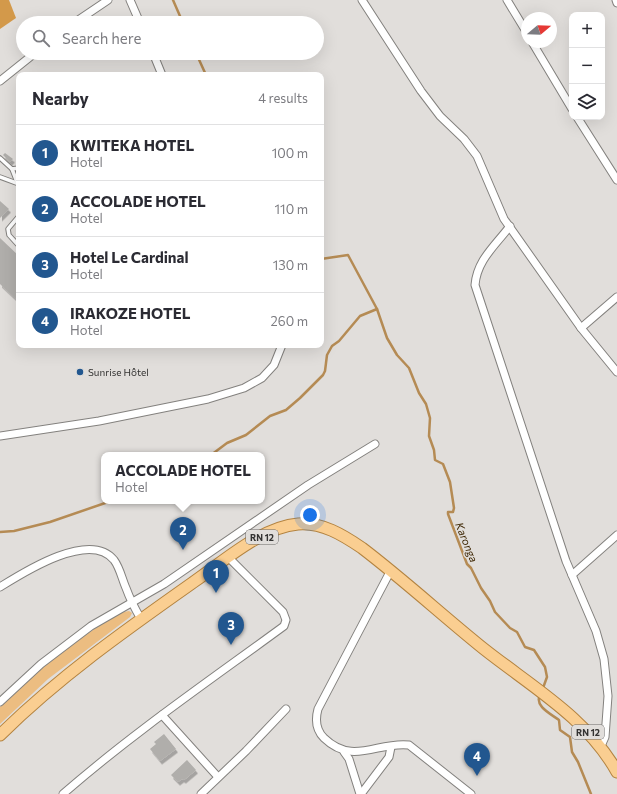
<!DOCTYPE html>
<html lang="en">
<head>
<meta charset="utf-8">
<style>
	body { margin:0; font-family:Commissioner,sans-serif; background:#f7f7f7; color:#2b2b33 }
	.controls { position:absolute; right:12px; top:12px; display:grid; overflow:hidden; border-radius:8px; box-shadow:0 4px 16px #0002 }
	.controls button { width:36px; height:36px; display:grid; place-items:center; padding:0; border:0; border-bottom:1px solid #e1e1e2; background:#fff; color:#2b2b33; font:20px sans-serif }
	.compass { position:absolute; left:521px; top:12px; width:36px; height:36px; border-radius:50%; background:#fff; box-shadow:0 4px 16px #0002; rotate:71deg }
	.you { position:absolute; left:310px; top:515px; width:14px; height:14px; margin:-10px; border:3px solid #fff; border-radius:50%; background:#1a73e8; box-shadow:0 0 0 6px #1a73e833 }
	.badge { display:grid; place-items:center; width:26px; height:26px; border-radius:50%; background:#22578f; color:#fff; font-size:13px; font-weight:700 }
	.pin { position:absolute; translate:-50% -33px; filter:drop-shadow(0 1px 2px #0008) }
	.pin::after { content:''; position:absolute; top:21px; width:14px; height:12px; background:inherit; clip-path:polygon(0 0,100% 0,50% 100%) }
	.popup { position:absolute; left:101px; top:452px; width:164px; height:52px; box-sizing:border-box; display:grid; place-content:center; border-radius:8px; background:#fff; filter:drop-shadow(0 1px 3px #0005); font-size:13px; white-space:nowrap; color:#7c7c81 }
	.popup b { font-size:15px; color:#2b2b33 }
	.popup::after { content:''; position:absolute; left:50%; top:100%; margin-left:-8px; border:8px solid transparent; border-top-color:#fff }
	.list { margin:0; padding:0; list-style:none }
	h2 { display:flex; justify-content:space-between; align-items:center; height:52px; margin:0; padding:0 16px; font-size:17px }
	h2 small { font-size:13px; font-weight:400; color:#7c7c81 }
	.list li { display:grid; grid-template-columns:26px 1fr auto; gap:12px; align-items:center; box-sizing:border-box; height:56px; padding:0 16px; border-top:1px solid #e1e1e2 }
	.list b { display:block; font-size:15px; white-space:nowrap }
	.list p { margin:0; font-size:13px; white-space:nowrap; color:#7c7c81 }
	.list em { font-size:13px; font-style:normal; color:#7c7c81 }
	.icon { flex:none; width:22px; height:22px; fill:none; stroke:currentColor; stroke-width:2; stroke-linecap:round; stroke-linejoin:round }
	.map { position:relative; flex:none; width:617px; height:794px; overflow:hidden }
	.search { position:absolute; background:#fff; box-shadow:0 4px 16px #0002; left:16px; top:16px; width:308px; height:44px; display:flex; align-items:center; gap:10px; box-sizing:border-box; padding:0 14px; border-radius:22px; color:#7c7c81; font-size:15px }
	.panel { position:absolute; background:#fff; box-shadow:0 4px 16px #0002; left:16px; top:72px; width:308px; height:276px; border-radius:8px }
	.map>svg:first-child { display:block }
	.green { fill:#ecbd81 }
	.forest { fill:#d3994a }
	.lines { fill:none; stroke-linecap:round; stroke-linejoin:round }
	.stream { stroke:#b58b54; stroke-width:2.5 }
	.building { fill:#b0aeab; filter:url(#shadow) }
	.service-casing { stroke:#83817e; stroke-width:5.5 }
	.minor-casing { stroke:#83817e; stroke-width:9 }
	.primary-casing { stroke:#b38340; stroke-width:13 }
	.service { stroke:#fff; stroke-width:3.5 }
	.minor { stroke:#fff; stroke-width:7 }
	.primary { stroke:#face91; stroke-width:11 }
	.poi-dot { fill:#22578f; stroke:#e1dedb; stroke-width:1.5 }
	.labels { text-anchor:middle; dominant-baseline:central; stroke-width:3; stroke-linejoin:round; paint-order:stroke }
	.shield { fill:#e1dedb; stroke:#686665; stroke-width:1 }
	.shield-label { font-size:9px; font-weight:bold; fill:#343332 }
	.poi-label { font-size:10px; fill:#343332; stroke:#e1dedb; text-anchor:start }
	.water-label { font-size:11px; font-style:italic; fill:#3e2704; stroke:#e1dedb }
</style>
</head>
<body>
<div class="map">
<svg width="617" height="794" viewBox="0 0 617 794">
	<defs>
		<filter id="shadow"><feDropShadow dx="2" dy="3.5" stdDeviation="0" flood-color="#0004"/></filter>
	</defs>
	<rect width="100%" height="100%" fill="#e1dedb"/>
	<path class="green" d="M 129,611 L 132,613 L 130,617 L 48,679 L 0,724 L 0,707 C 30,677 63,649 99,626 C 108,620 118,612 129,611 Z"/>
	<path class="forest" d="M 0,0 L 9,0 L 16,18 L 0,29 Z"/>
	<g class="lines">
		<g class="stream">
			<path d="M 173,0 L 183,23"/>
			<path d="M 196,53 L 206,75"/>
			<path d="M 321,259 L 348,255 L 377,309 L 387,338 L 397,355 L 409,368 L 419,393 L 426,404 L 430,418 L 429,436 L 434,450 L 435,460 L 443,464 L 450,482 L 454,508 L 453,512 L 448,512 L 448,514 L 467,564 L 471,568 L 481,588 L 490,601 L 495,612 L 510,628 L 517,632 L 525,647 L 534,650 L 545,667 L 547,677 L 543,688"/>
			<path d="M 211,455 L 227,443 L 246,435 L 270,416 L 286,410 L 300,398 L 323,375 L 325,371 L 327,355 L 332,346 L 339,341 L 360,316 L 377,309"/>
			<path d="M 0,532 L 14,531 L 50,522 L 111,501"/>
			<path d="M 540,695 C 534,706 551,714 559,720 L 560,730 L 570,737 L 572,752 L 578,762 L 591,794"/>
		</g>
	</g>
	<g class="building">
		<path d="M 5,153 L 13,159 L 10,162 L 3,155 Z"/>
		<path d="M 0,201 L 9,209 L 0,218 Z"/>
		<path d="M 0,238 L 19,256 L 19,302 L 0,284 Z"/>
		<path d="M 164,734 L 176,749 L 160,761 L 150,749 L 156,744 L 154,742 Z"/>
		<path d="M 187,760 L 196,770 L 184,780 L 182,779 L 178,782 L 171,775 Z"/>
	</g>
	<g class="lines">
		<defs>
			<g id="service">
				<path d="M 0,158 L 12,169 L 19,168"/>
				<path d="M 12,169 L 17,182"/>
				<path d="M 0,177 L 19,184"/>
				<path d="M 19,216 L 8,229 L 9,235 L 19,246"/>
			</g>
			<g id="minor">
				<path d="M 130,0 L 140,23"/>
				<path d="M 362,0 L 421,91 L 440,116 L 464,139 L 477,156 L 504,219 L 581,328 L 617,372"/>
				<path d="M 507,0 L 527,33"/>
				<path d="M 616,0 L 617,3"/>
				<path d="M 74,23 L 108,0"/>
				<path d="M 532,42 L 572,109"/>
				<path d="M 153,53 L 162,75"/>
				<path d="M 0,81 L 35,53"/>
				<path d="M 577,117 L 617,180"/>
				<path d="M 510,226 C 495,246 477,260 475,285 L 566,561 L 596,631 L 604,659 L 608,696 L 605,737 L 601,746"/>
				<path d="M 581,328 L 617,297"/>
				<path d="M 0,436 L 99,421 L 208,399 L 244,388 L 262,378 L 274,365 L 282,345"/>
				<path d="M 391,570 L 318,709 C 315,720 316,730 324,738 C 353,766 378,741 409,745 L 471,794"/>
				<path d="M 572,575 L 617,535"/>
				<path d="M 0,587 C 24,572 90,530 114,560 C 120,568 122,579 126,588 C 130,599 135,609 141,619"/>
				<path d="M 0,702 L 41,664 L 91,626 L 164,584 L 308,485 L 375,444"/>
				<path d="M 162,715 L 218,777"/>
				<path d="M 344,752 L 349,759 L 360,794"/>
				<path d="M 63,794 C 133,733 209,681 284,626 L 286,620 L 283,612 L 229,558"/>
				<path d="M 201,794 L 246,751 L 286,709"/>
				<path d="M 361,794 L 389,757 L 391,747"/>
			</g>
			<path id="primary" d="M 0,735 C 60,676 127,629 195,581 C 224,561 262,527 298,524 C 322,522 343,535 362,548 C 404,580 443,616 484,649 C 532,687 587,718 617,772"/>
		</defs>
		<use href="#service" class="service-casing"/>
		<use href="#minor" class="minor-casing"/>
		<use href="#primary" class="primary-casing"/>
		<use href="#service" class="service"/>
		<use href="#minor" class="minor"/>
		<use href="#primary" class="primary"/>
	</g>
	<circle class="poi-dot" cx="80" cy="372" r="4"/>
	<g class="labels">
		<g class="shield">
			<rect x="246" y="530" width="32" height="14" rx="3"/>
			<rect x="572" y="725" width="32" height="14" rx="3"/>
		</g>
		<g class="shield-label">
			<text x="262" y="537">RN 12</text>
			<text x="588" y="732">RN 12</text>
		</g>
		<g class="poi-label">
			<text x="88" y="372">Sunrise Hôtel</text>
		</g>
		<g class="water-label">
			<text transform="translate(467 542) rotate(68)">Karonga</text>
		</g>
	</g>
</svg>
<div class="controls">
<button>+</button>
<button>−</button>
<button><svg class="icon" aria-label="layers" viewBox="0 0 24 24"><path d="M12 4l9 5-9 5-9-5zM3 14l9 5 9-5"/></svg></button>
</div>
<svg class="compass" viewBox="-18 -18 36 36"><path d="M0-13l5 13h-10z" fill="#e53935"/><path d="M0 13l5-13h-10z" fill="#7c7c81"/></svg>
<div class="you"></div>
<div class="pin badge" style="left:216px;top:593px">1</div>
<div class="pin badge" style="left:183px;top:550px">2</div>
<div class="popup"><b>ACCOLADE HOTEL</b>Hotel</div>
<div class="pin badge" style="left:231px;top:645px">3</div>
<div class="pin badge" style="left:477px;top:776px">4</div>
<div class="search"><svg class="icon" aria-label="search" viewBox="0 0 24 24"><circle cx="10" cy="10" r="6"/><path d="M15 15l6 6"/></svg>Search here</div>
<section class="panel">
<h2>Nearby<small>4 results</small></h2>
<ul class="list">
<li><span class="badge">1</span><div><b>KWITEKA HOTEL</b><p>Hotel</p></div><em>100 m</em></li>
<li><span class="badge">2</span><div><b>ACCOLADE HOTEL</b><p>Hotel</p></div><em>110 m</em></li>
<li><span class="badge">3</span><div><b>Hotel Le Cardinal</b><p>Hotel</p></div><em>130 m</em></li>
<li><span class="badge">4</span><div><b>IRAKOZE HOTEL</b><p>Hotel</p></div><em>260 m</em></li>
</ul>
</section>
</div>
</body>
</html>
